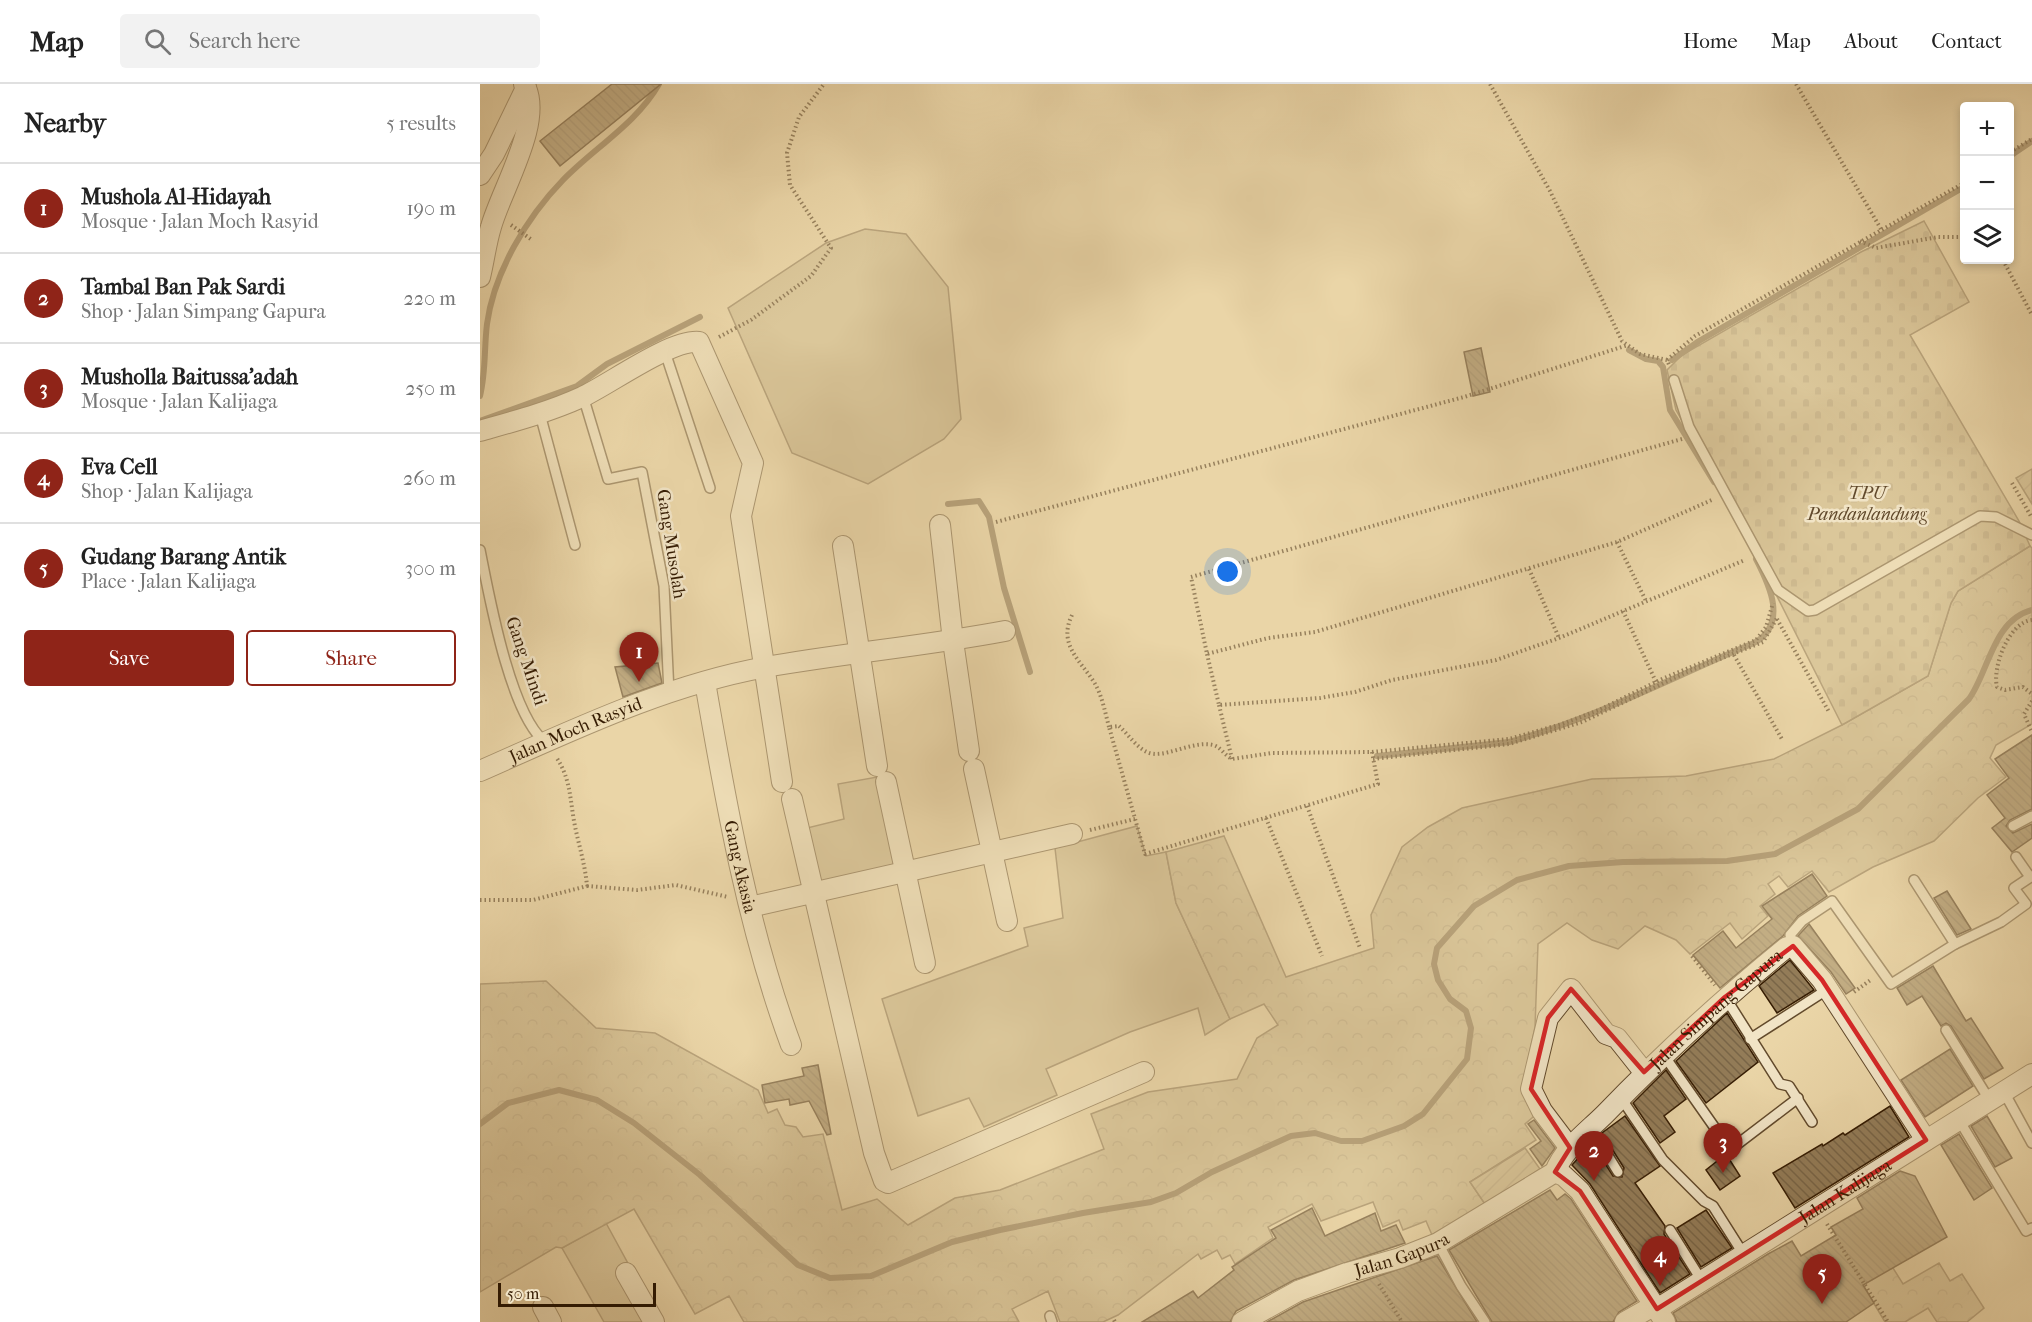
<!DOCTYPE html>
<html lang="en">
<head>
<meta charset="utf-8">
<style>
	body { margin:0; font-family:"IM FELL French Canon",serif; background:#f2f2f2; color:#222 }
	.controls { position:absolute; right:18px; top:18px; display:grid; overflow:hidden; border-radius:6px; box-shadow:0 3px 9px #0003 }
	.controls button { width:54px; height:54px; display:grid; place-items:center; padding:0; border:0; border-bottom:2px solid #e0e0e0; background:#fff; color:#222; font:30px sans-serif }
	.scale { position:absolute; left:18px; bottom:15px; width:158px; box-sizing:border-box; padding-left:6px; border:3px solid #351c03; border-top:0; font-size:16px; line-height:21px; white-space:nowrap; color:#351c03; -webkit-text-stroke:4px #f1e4c6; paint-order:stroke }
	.you { position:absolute; left:748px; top:488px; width:21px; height:21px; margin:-15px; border:4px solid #fff; border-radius:50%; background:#1a73e8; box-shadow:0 0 0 9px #1a73e833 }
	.badge { display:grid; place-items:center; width:39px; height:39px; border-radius:50%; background:#8f2418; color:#fff; font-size:20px; font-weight:700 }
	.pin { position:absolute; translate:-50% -50px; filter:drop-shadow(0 2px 3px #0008) }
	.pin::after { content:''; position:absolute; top:32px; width:21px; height:18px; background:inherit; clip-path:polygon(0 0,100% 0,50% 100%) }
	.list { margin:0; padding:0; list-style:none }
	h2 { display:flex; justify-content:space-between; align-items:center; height:78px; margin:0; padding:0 24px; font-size:26px }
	h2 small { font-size:20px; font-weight:400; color:#767676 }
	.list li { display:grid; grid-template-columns:39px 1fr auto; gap:18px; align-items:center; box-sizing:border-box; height:90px; padding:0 24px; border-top:2px solid #e0e0e0 }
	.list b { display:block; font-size:22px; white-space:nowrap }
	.list p { margin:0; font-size:20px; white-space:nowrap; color:#767676 }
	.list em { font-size:20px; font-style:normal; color:#767676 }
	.actions { display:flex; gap:12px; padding:18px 24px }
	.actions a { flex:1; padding:14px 0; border:2px solid #8f2418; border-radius:6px; text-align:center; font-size:21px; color:#8f2418 }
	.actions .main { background:#8f2418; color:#fff }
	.icon { flex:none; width:33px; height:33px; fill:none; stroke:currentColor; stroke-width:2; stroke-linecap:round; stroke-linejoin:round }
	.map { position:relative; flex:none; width:1552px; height:1238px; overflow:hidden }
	header { display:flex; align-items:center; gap:36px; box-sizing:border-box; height:84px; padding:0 30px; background:#fff; border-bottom:2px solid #e0e0e0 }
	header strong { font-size:28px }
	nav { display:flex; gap:33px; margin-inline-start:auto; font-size:21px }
	.search { width:420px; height:54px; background:#f2f2f2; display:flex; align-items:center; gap:15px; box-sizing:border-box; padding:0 21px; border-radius:6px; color:#767676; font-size:22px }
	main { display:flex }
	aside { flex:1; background:#fff }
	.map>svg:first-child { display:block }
	.grass { fill:#cbb68b; stroke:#806947; stroke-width:1.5 }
	.forest { fill:url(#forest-crowns); stroke:#806947; stroke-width:1.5 }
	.cemetery { fill:url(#cemetery-stones); stroke:#806947; stroke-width:1.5 }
	.garden { fill:url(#garden-furrows); stroke:#806947; stroke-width:1.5 }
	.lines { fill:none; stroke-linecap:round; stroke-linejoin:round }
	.stream { stroke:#7c6544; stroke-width:6 }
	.building { fill:url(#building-back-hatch); stroke:#351c03; stroke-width:1.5 }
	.lane-casing { stroke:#624a2c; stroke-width:12 }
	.street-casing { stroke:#624a2c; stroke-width:22 }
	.path { stroke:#351c03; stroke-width:4; stroke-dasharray:1.5 3; stroke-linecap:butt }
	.lane { stroke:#f1e4c6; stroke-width:9 }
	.street { stroke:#f1e4c6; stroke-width:20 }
	.marked { fill:none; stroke:#d62828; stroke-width:4.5; stroke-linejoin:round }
	.labels { text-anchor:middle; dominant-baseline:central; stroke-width:5; stroke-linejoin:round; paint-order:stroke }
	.park-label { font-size:18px; font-style:italic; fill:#624a2c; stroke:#f1e4c6 }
	.street-label { font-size:18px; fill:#351c03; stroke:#f1e4c6 }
</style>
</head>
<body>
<header>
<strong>Map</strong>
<div class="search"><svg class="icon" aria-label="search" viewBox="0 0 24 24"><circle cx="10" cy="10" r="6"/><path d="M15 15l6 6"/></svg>Search here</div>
<nav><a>Home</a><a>Map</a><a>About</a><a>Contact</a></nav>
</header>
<main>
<aside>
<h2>Nearby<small>5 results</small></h2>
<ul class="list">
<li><span class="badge">1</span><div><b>Mushola Al-Hidayah</b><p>Mosque · Jalan Moch Rasyid</p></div><em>190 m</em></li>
<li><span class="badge">2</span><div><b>Tambal Ban Pak Sardi</b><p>Shop · Jalan Simpang Gapura</p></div><em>220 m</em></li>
<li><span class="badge">3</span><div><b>Musholla Baitussa'adah</b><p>Mosque · Jalan Kalijaga</p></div><em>250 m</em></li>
<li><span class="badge">4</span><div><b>Eva Cell</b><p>Shop · Jalan Kalijaga</p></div><em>260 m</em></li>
<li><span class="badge">5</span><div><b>Gudang Barang Antik</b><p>Place · Jalan Kalijaga</p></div><em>300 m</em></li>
</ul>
<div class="actions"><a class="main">Save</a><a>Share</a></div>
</aside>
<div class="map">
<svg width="1552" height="1238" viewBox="0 0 1552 1238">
	<defs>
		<pattern id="forest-crowns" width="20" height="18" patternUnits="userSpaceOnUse" patternTransform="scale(1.5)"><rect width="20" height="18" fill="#cbb68b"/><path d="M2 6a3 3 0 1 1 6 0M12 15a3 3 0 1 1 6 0" fill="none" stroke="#af9c76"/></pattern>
		<pattern id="cemetery-stones" width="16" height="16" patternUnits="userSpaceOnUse" patternTransform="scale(1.5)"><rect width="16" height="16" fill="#cbb68b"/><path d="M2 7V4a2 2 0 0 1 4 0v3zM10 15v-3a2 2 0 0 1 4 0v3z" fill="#af9c76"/></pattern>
		<pattern id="garden-furrows" width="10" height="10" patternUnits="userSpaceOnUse" patternTransform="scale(1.5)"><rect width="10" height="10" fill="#cbb68b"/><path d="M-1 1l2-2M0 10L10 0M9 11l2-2" fill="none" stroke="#af9c76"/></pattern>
		<pattern id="building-back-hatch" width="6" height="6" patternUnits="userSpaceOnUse" patternTransform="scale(1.5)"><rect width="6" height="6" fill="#937c58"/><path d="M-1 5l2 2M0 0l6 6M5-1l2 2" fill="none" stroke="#796547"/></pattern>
	</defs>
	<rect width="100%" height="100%" fill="#ead5a7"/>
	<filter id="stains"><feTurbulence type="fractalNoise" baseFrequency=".00333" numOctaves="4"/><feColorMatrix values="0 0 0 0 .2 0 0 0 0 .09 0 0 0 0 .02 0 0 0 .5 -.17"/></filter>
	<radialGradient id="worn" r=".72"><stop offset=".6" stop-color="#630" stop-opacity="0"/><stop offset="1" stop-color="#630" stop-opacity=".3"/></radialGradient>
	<g class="grass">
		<path d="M 385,145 L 426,150 L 468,203 L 481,335 L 464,355 L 388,400 L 312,369 L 248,224 L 346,159 Z"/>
		<path d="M 397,693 L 417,782 L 339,799 L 327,744 L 364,735 L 358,700 Z"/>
		<path d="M 657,742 L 666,772 L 686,768 L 696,819 L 750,935 L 725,951 L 718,924 L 650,948 L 566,985 L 577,1011 L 504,1043 L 489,1014 L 438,1032 L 402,915 L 548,862 L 544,844 L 583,834 L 575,764 Z"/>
		<path d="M 126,1139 L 180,1238 L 124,1238 L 82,1164 Z"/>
	</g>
	<g class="forest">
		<path d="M 1550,462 L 1552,464 L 1552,640 L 1516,661 L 1510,674 L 1526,693 L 1498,714 L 1454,757 L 1393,783 L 1349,808 L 1332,787 L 1308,803 L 1299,792 L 1288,800 L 1295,810 L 1280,822 L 1288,832 L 1262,855 L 1250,839 L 1210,870 L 1196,856 L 1165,842 L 1138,865 L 1112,856 L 1087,839 L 1058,860 L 1055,943 L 1046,985 L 1059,1028 L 1045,1040 L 1056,1056 L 990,1098 L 1005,1120 L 952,1151 L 946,1137 L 923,1146 L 919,1136 L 903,1143 L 893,1118 L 841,1137 L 832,1120 L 788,1143 L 793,1154 L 755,1180 L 750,1171 L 742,1175 L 737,1166 L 721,1175 L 718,1170 L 638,1231 L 623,1238 L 580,1238 L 568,1207 L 532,1225 L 539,1238 L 264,1238 L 249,1212 L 215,1230 L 154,1125 L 82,1164 L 76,1163 L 0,1208 L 0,900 L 66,897 L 116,944 L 175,949 L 278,1006 L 288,1029 L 297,1025 L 305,1041 L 316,1043 L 323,1053 L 343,1050 L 362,1126 L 397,1115 L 428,1141 L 475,1114 L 520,1106 L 624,1065 L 611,1030 L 668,1008 L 757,995 L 777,954 L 798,941 L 784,920 L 750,935 L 696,819 L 686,768 L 744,752 L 806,893 L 894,864 L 891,831 L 922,763 L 948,743 L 982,724 L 1112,695 L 1206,692 L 1294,675 L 1362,641 L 1448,592 L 1471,519 L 1478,507 Z"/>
		<path d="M 1459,1179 L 1470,1197 L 1482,1190 L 1504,1224 L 1487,1238 L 1457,1238 L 1448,1224 L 1425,1238 L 1405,1238 L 1379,1195 L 1413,1184 L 1423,1200 Z"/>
	</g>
	<path class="cemetery" d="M 1444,137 L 1489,218 L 1430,251 L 1539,437 L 1550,462 L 1478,507 L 1471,519 L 1448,592 L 1362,641 L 1261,441 L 1196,326 L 1187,286 L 1202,271 L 1381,168 Z"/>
	<g class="garden">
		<path d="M 1552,385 L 1552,420 L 1536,394 Z"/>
		<path d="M 1045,1064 L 1060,1085 L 1005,1120 L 990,1098 Z"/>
	</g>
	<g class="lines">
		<g class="stream">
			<path d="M 1530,72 L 1552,57"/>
			<path d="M 1149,266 L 1166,275 L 1178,277 L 1183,283 L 1190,326 L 1234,398"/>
			<path d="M 1192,276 L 1219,257 L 1484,103"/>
			<path d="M 0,312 C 6,288 4,264 7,240 C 14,188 47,133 83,96 C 114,64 157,39 179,0"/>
			<path d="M 0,337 L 97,302 L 127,280 L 220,233"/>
			<path d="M 468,420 L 499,417 L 509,433 L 524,504 L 550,588"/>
			<path d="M 897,672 L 1029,658 C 1114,635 1193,593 1274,559 C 1308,540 1290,502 1276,475"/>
			<path d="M 0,1040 L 28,1019 L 79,1006 L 117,1016 L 154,1039 L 220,1091 L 318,1181 L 350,1194 L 391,1192 L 472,1158 L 520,1146 L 603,1129 L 671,1118 L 696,1109 L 732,1088 L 811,1052 L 835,1049 L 861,1057 L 882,1057 L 924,1042 L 943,1030 L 987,975 L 991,944 L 986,927 L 970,915 L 958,896 L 954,880 L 957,864 L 994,822 L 1037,796 L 1089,782 L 1143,778 L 1247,777 L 1295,770 L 1378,725 L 1489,615 C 1509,587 1513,536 1552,526"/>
		</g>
	</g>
	<g class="building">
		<path d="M 132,0 L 181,0 L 80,82 L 60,57 Z"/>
		<path d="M 1001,264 L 1010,308 L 993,312 L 984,268 Z"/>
		<path d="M 178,579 L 182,599 L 143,613 L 135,583 Z"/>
		<path d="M 1552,651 L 1552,725 L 1530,736 L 1526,742 L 1533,749 L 1552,740 L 1552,754 L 1532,768 L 1512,744 L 1525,734 L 1507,711 L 1529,694 L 1515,675 Z"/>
		<path d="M 1332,790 L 1347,812 L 1318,832 L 1303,852 L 1240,904 L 1213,871 L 1243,847 L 1256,864 L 1292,835 L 1282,822 Z"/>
		<path d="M 1467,807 L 1491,845 L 1477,851 L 1454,814 Z"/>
		<path d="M 1329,840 L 1375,904 L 1366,910 L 1351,888 L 1318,852 Z"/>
		<path d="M 1310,876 L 1334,906 L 1297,929 L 1279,902 Z"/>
		<path d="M 1453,882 L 1486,937 L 1491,934 L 1523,984 L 1504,995 L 1471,942 L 1466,939 L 1461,942 L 1442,912 L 1427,921 L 1417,904 Z"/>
		<path d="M 1247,929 L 1278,978 L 1226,1019 L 1196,977 Z"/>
		<path d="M 1470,965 L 1493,1002 L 1445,1033 L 1421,996 Z"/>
		<path d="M 338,981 L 351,1050 L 347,1051 L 329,1017 L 310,1021 L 309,1015 L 285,1019 L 282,1001 L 324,992 L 322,984 Z"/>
		<path d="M 1186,986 L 1206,1015 L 1184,1032 L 1195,1048 L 1180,1059 L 1153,1019 Z"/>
		<path d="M 1410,1022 L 1429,1053 L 1315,1124 L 1293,1089 L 1342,1060 L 1343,1062 L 1363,1049 L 1365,1051 Z"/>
		<path d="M 1145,1032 L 1180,1082 L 1155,1099 L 1185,1142 L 1184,1150 L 1210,1190 L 1180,1209 L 1110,1100 L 1092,1081 L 1112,1059 L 1133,1092 L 1142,1093 L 1144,1084 L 1122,1049 Z"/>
		<path d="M 1507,1032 L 1532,1074 L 1515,1083 L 1491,1042 Z"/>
		<path d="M 1054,1036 L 1075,1064 L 1062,1082 L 1050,1065 L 1061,1057 L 1048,1040 Z"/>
		<path d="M 1479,1050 L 1512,1104 L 1494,1116 L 1461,1061 Z"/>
		<path d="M 1246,1070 L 1260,1092 L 1240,1106 L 1226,1086 Z"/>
		<path d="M 1420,1087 L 1435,1092 L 1467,1153 L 1383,1201 L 1394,1219 L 1366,1238 L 1197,1238 L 1193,1229 L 1288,1170 L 1312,1157 L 1321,1172 L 1356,1151 L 1351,1143 L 1383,1125 L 1377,1114 Z"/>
		<path d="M 1070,1106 L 1077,1116 L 1085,1110 L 1091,1115 L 1157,1217 L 1139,1228 L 1133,1238 L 1012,1238 L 969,1166 Z"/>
		<path d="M 832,1124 L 845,1152 L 895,1129 L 901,1147 L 916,1141 L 925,1159 L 814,1196 L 756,1227 L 750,1238 L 662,1238 L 713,1207 L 718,1214 L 754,1186 L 752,1183 L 796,1154 L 791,1146 Z"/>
		<path d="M 1226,1126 L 1252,1164 L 1221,1183 L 1197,1144 Z"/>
		<path d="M 957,1172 L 997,1238 L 787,1238 L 823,1218 Z"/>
	</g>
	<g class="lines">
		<defs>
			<g id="lane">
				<path d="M 185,268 L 230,404"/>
				<path d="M 1194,296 L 1209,343 L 1298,506 L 1328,527 L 1335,526 L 1500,432 L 1516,433 L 1552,451"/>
				<path d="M 103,312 L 128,395 L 162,388 L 184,502 L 189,609"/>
				<path d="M 60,330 L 95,461"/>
				<path d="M 0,466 C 9,511 30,630 65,658"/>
				<path d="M 1533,742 L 1552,732"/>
				<path d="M 1536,773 L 1550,793"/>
				<path d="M 1434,796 L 1475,860"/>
				<path d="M 1313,862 L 1310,851 L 1322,837 L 1352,817 L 1411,900 L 1475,860 L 1521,838 L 1546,820 L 1534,804 L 1552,792"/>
				<path d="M 1245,913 L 1300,1000 L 1309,1002 L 1332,1038"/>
				<path d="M 1466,946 L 1510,1017"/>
				<path d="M 1270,955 L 1348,905"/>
				<path d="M 1183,970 L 1249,1064 L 1255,1062 L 1318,1014"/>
				<path d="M 1524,1008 L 1552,1059"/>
				<path d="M 1141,1014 L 1183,1076 L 1224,1117 L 1233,1122 L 1264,1171"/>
				<path d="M 1479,1036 L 1546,1147 L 1552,1144"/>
				<path d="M 1111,1044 L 1138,1088"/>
				<path d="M 1190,1146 L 1222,1197"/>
				<path d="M 958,1159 L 981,1202 L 1005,1238"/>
				<path d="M 570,1232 L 572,1238"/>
			</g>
			<g id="street">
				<path d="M 0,91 L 14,70 L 46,4"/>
				<path d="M 0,193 C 4,177 6,159 11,143 C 21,106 65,36 44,0"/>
				<path d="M 0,347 C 35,337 69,328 102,313 C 130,300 191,255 219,258 L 273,379 L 261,432 L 302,698"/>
				<path d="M 460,441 L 473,557 L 489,667"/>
				<path d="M 363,462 L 397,682"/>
				<path id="s1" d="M 225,598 C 246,720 268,845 311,961"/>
				<path d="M 494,685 L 527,837"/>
				<path id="s2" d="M 0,687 C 93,646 186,601 286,583 C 365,569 446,562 525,547"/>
				<path d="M 406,698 L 445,879"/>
				<path d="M 312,715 L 394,1069 L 404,1097 L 408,1099 L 664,988"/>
				<path d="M 270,823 L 592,750"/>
				<path d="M 1090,1064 L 1062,1027 L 1051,1005 L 1068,934 L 1091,905 L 1126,950 L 1137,954 L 1164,988"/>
				<path id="s3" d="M 1075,1088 C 1084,1064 1107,1048 1125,1030 C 1183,970 1243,915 1307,863 L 1313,862 L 1342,896 L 1446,1056"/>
				<path d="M 1075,1088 L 1084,1092 L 1100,1107 L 1185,1238"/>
				<path d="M 146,1189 L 174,1238"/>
				<path d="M 63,1223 L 71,1238"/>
				<path id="s4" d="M 1177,1225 L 1552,990"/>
				<path id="s5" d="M 762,1238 L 818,1207 L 867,1189 L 920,1174 L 958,1159 L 1075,1088"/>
				<path d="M 1145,1238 L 1175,1221"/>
			</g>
		</defs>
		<use href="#lane" class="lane-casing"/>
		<use href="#street" class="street-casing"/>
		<g class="path">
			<path d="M 1010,0 L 1070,107 L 1142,257 L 1160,270 L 1187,276 L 1190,283"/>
			<path d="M 1316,0 L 1401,145"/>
			<path d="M 1530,68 L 1552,55"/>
			<path d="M 31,141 L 52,156"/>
			<path d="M 1380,157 L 1396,164 L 1458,153 L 1484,153"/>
			<path d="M 1523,176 L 1552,231"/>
			<path d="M 239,253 L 271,236 L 331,192 L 351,164 L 310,101 L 307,69 L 319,33 L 344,0"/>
			<path d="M 1187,276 L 1215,252 L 1484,99"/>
			<path d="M 1202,355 L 711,493 L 727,570 L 788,554 L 835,548 L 1137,458 L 1234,415"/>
			<path d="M 1532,399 L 1552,434"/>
			<path d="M 516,438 L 984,313 L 1148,261"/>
			<path d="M 1137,458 L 1166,517"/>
			<path d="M 1049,485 L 1079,554"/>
			<path d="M 1143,527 L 1176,598"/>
			<path d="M 592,531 C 578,560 599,575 614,598 C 622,611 625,628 629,643"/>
			<path d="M 1297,535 L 1349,628"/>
			<path d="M 1552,536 C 1529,538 1512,583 1517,603 L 1525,606 L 1543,603 L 1552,610"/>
			<path d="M 727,570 L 739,621 L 840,614 L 875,608 L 912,596 L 1016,576 L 1079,554 L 1265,476"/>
			<path d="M 1254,571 L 1303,657"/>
			<path d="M 1552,617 L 1544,630 L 1552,648"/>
			<path d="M 739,621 L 752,675"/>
			<path d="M 639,642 C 648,650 656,663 667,668 C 683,676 712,656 733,661 C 741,663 744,671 752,675 L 792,669 L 892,668 L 898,700 L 665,770 L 629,643 Z"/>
			<path d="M 892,668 L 1029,655 L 1082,640 L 1119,626 L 1182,595 L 1276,556 L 1286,543 L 1293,519"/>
			<path d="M 893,675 L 1029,660 L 1102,638 L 1207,588 L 1283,558 L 1297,534"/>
			<path d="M 827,722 L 880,864"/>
			<path d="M 786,734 L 842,872"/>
			<path d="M 610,746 L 655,735"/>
			<path d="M 107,802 L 157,806 L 196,801 L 248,813"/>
			<path d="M 0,816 L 53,816 L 107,802 C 105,779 98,759 94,737 C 90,714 90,693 76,673"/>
			<path d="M 1212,872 L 1235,901"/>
			<path d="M 1374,908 L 1392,895"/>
			<path d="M 1347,1140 L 1408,1238"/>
			<path d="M 899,1200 L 922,1238"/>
			<path d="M 634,1236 L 635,1238"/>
		</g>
		<use href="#lane" class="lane"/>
		<use href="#street" class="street"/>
	</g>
	<path d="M0 0H1552V1238H0ZM 1313,862 L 1342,896 L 1446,1056 L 1177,1225 L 1100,1107 L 1075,1088 L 1090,1064 L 1051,1005 L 1068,934 L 1091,905 L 1164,988 L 1245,913 Z" fill="#ead5a7" fill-opacity=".55" fill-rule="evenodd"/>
	<path class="marked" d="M 1313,862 L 1342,896 L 1446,1056 L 1177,1225 L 1100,1107 L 1075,1088 L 1090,1064 L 1051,1005 L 1068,934 L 1091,905 L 1164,988 L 1245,913 Z"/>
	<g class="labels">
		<g class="park-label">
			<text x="1387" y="409">TPU<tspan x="1387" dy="21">Pandanlandung</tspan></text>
		</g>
		<g class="street-label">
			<text transform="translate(191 460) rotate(81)">Gang Musolah</text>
			<text transform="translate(46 577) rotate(71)">Gang Mindi</text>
			<text stroke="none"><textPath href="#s2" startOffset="104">Jalan Moch Rasyid</textPath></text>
			<text stroke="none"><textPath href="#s1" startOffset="188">Gang Akasia</textPath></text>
			<text stroke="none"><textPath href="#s3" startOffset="230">Jalan Simpang Gapura</textPath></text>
			<text stroke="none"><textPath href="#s4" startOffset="222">Jalan Kalijaga</textPath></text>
			<text stroke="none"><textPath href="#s5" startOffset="174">Jalan Gapura</textPath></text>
		</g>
	</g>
	<rect width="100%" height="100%" filter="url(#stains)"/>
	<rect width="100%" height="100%" fill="url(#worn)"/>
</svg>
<div class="controls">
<button>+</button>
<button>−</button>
<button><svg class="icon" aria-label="layers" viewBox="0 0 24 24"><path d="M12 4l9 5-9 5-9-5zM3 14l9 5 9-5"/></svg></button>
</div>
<div class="scale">50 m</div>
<div class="you"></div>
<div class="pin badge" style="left:159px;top:598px">1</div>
<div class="pin badge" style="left:1114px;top:1097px">2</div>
<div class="pin badge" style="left:1243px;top:1089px">3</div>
<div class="pin badge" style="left:1180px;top:1202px">4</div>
<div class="pin badge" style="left:1342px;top:1220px">5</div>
</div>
</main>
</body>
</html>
